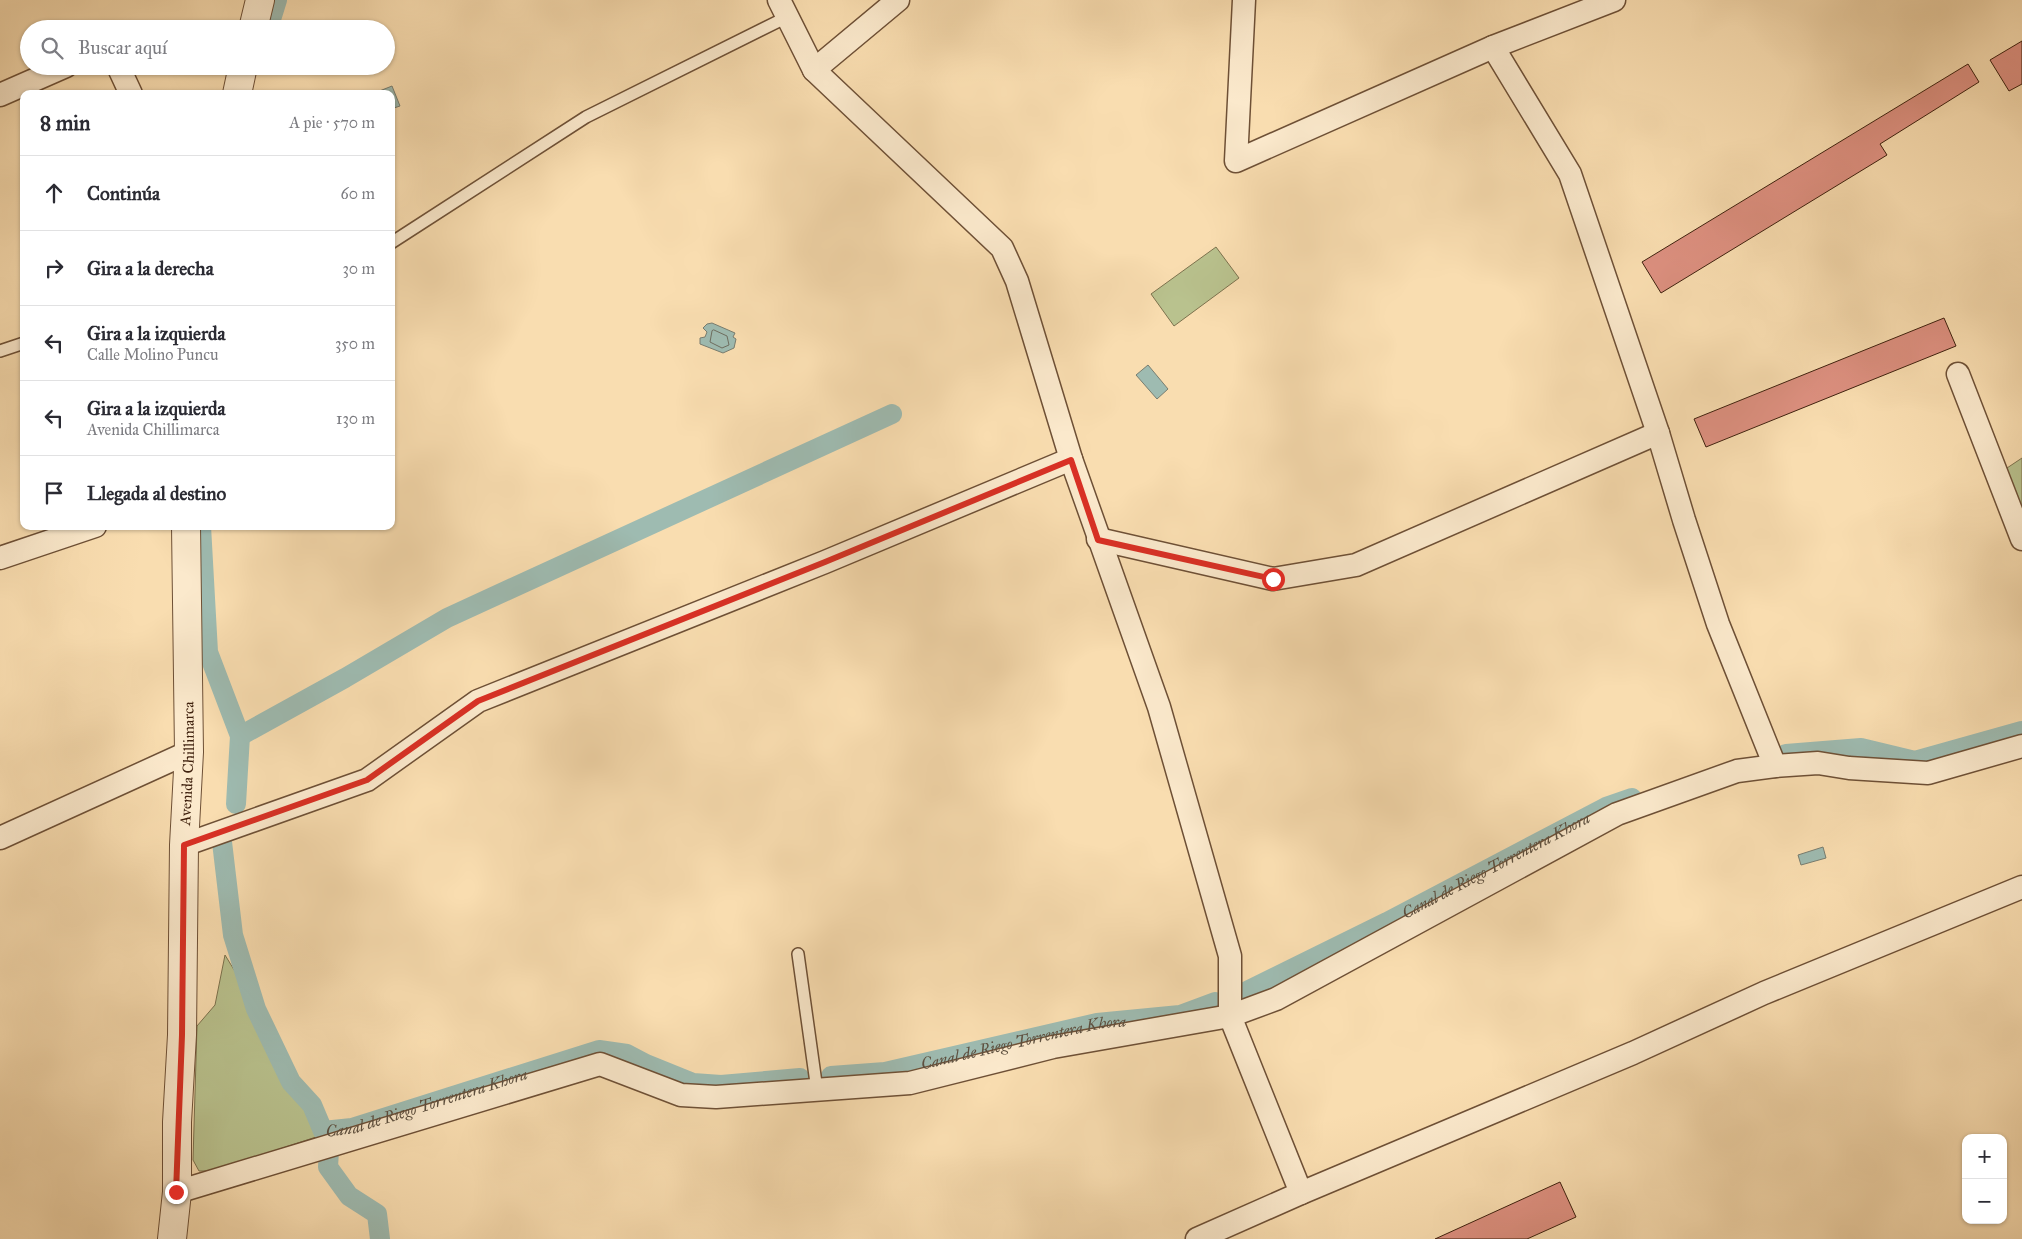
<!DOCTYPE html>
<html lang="es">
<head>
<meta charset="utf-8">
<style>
	body { margin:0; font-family:"IM FELL Great Primer",serif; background:#f7f7f7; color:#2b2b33 }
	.controls { position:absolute; right:15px; bottom:15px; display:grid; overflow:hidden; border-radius:10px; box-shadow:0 1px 4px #0004 }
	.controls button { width:45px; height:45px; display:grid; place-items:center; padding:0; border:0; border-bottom:1px solid #e1e1e2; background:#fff; color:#2b2b33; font:25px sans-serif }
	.stop { position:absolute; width:15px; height:15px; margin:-11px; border:4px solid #d93025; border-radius:50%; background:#fff }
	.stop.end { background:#d93025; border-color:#fff; box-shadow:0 1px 5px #0008 }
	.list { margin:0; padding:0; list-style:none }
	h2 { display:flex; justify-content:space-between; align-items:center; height:65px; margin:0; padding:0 20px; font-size:21px }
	h2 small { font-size:16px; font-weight:400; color:#7c7c81 }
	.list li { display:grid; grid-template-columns:32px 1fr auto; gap:15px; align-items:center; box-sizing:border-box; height:75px; padding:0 20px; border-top:1px solid #e1e1e2 }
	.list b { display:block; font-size:19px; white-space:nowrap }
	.list p { margin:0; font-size:16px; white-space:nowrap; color:#7c7c81 }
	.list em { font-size:16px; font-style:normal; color:#7c7c81 }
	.icon { flex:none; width:28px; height:28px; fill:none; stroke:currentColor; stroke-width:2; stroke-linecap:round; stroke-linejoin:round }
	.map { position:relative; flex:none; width:2022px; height:1239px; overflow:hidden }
	.search { position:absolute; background:#fff; box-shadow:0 1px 4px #0004; left:20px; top:20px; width:375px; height:55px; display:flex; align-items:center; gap:12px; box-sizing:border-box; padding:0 18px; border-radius:28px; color:#7c7c81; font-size:19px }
	.panel { position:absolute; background:#fff; box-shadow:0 1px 4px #0004; left:20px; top:90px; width:375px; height:440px; border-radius:10px }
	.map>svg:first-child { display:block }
	.green { fill:#b9c28e; stroke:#7c724e }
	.water { fill:#9ebbb1; stroke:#787d70 }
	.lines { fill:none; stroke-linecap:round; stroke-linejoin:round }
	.shore { stroke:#6e6e60; stroke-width:1 }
	.canal { stroke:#9ebbb1; stroke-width:20 }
	.building { fill:#dd9080; stroke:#3f210e }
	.service-casing { stroke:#6e5036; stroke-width:14 }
	.minor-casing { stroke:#6e5036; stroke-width:25 }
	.tertiary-casing { stroke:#6e5036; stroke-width:30 }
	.service { stroke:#fbe9cc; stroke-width:11 }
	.minor { stroke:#fbe9cc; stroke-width:22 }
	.tertiary { stroke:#fbe9cc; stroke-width:28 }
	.route { stroke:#d93025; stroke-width:6 }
	.labels { text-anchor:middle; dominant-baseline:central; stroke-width:4.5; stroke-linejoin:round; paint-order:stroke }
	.street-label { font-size:15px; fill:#3f210e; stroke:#fbe9cc }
	.water-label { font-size:16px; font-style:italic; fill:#5c4f3f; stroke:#fbe9cc }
</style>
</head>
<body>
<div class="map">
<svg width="2022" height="1239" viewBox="0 0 2022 1239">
	<rect width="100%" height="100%" fill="#f9ddb0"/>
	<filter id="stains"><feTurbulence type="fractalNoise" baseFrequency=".004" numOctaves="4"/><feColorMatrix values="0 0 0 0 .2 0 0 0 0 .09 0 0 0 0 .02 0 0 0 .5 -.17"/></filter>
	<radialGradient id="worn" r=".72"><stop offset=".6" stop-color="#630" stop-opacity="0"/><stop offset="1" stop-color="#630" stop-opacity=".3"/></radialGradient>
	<g class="green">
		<path d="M 1216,247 L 1239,278 L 1174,326 L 1151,294 Z"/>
		<path d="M 2022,458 L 2022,519 L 2004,470 Z"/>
		<path d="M 225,955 L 236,973 L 251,1014 L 284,1084 L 308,1113 L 316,1137 L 213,1171 L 199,1171 L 193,1160 L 197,1026 L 215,1005 Z"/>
	</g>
	<g class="water">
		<path d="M 392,86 L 400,106 L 391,109 L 391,94 L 372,94 Z"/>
		<path d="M 712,323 L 735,333 L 733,337 L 736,339 L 734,348 L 723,353 L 700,344 L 700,338 L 705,337 L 707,332 L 703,328 L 707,324 Z"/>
		<path d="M 1148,365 L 1168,389 L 1157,399 L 1136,375 Z"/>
		<path d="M 1823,847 L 1826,858 L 1801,865 L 1798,855 Z"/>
	</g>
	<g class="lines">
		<path class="shore" d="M 714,330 L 727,336 L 729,345 L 722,348 L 710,342 L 712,331 Z"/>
		<g class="canal">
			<path d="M 268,29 L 277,0"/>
			<path d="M 201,526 L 208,652 L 240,736 L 236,804"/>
			<path d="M 240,736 L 345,678 L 447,618 L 892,414"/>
			<path d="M 1786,754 L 1861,748 L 1915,761 L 2022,731"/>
			<path id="s1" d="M 222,842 L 233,935 L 256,1009 L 291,1082 L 312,1105 L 323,1131 L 352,1128 L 599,1050 L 627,1054 L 646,1064 L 693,1083 L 721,1085 L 800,1078"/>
			<path id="s2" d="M 1245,992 L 1387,922 L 1606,807 L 1632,798"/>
			<path id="s3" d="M 831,1076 L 885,1072 L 1097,1023 L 1180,1015 L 1215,1002"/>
			<path d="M 329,1151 L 328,1167 L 349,1196 L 377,1214 L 380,1239"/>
		</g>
	</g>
	<g class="building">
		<path d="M 2022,41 L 2022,84 L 2009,91 L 1990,60 Z"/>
		<path d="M 1968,64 L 1979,82 L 1880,144 L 1887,155 L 1661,293 L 1642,262 Z"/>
		<path d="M 1944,318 L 1956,346 L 1706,447 L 1694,419 Z"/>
		<path d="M 1560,1182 L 1576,1217 L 1527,1239 L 1435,1239 Z"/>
	</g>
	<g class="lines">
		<defs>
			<g id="service">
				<path d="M 391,243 L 586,117 L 787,17"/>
				<path d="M 0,351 L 24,343"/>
				<path d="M 798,954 L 817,1090"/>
			</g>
			<g id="minor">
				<path d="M 779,0 L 814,70 L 1002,248 L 1017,281 L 1071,459 L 1159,707 L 1230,956 L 1230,1016 L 1301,1193"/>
				<path d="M 1244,0 L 1236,161 L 1493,47 L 1614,0"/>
				<path d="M 1493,47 L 1570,174 L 1658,433 L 1684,520 L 1718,624 L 1775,766"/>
				<path d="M 118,66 L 131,94"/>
				<path d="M 814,70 L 898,0"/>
				<path d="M 0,95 L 66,66"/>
				<path d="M 1958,374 L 2022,539"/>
				<path d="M 1098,539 L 1273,579 L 1356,565 L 1658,433"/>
				<path d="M 0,558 L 95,526"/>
				<path d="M 0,838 L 189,752"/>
				<path d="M 184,845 L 367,780 L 478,701 L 825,562 L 1071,459"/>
				<path d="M 177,1192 L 600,1064 L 681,1095 L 716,1097 L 910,1083 L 1053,1047 L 1230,1016 L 1276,999 L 1617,814 L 1737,771 L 1775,766 L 1818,763 L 1849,768 L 1928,773 L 2022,746"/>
				<path d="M 1197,1239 L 1301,1193 L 1633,1053 L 1764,993 L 2022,887"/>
			</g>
			<g id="tertiary">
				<path d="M 253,29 L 260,0"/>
				<path d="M 237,94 L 243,66"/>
				<path id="s4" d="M 172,1239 L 177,1192 L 177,1122 L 182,1035 L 184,845 L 189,752 L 186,526"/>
			</g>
		</defs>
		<use href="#service" class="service-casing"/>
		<use href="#minor" class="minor-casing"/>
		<use href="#tertiary" class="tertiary-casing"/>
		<use href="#service" class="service"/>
		<use href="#minor" class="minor"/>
		<use href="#tertiary" class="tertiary"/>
	</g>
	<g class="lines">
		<path class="route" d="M 176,1192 L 182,1035 L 184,845 L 367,780 L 478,701 L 825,562 L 1071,460 L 1098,540 L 1273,579"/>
	</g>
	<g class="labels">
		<g class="street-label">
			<text stroke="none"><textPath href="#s4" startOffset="476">Avenida Chillimarca</textPath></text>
		</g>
		<g class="water-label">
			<text stroke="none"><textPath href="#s2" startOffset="281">Canal de Riego Torrentera Khora</textPath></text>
			<text stroke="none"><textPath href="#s3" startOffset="196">Canal de Riego Torrentera Khora</textPath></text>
			<text stroke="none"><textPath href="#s1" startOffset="419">Canal de Riego Torrentera Khora</textPath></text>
		</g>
	</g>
	<rect width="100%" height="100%" filter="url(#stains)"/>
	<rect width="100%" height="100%" fill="url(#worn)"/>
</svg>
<div class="controls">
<button>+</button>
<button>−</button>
</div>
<div class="stop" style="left:1273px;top:579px"></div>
<div class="stop end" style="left:176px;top:1192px"></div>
<div class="search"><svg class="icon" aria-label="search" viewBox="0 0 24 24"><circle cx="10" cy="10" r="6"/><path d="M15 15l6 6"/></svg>Buscar aquí</div>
<section class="panel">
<h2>8 min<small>A pie · 570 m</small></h2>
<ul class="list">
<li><svg class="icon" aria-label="ahead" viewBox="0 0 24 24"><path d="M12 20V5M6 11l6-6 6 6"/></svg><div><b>Continúa</b></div><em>60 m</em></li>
<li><svg class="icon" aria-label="right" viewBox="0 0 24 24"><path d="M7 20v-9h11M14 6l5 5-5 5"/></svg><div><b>Gira a la derecha</b></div><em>30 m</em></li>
<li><svg class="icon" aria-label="left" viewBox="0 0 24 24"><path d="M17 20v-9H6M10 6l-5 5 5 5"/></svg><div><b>Gira a la izquierda</b><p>Calle Molino Puncu</p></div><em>350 m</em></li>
<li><svg class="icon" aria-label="left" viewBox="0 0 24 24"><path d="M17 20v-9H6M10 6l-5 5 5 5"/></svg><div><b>Gira a la izquierda</b><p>Avenida Chillimarca</p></div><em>130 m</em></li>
<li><svg class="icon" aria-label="arrive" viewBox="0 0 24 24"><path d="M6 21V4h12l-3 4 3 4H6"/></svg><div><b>Llegada al destino</b></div></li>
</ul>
</section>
</div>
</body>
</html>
